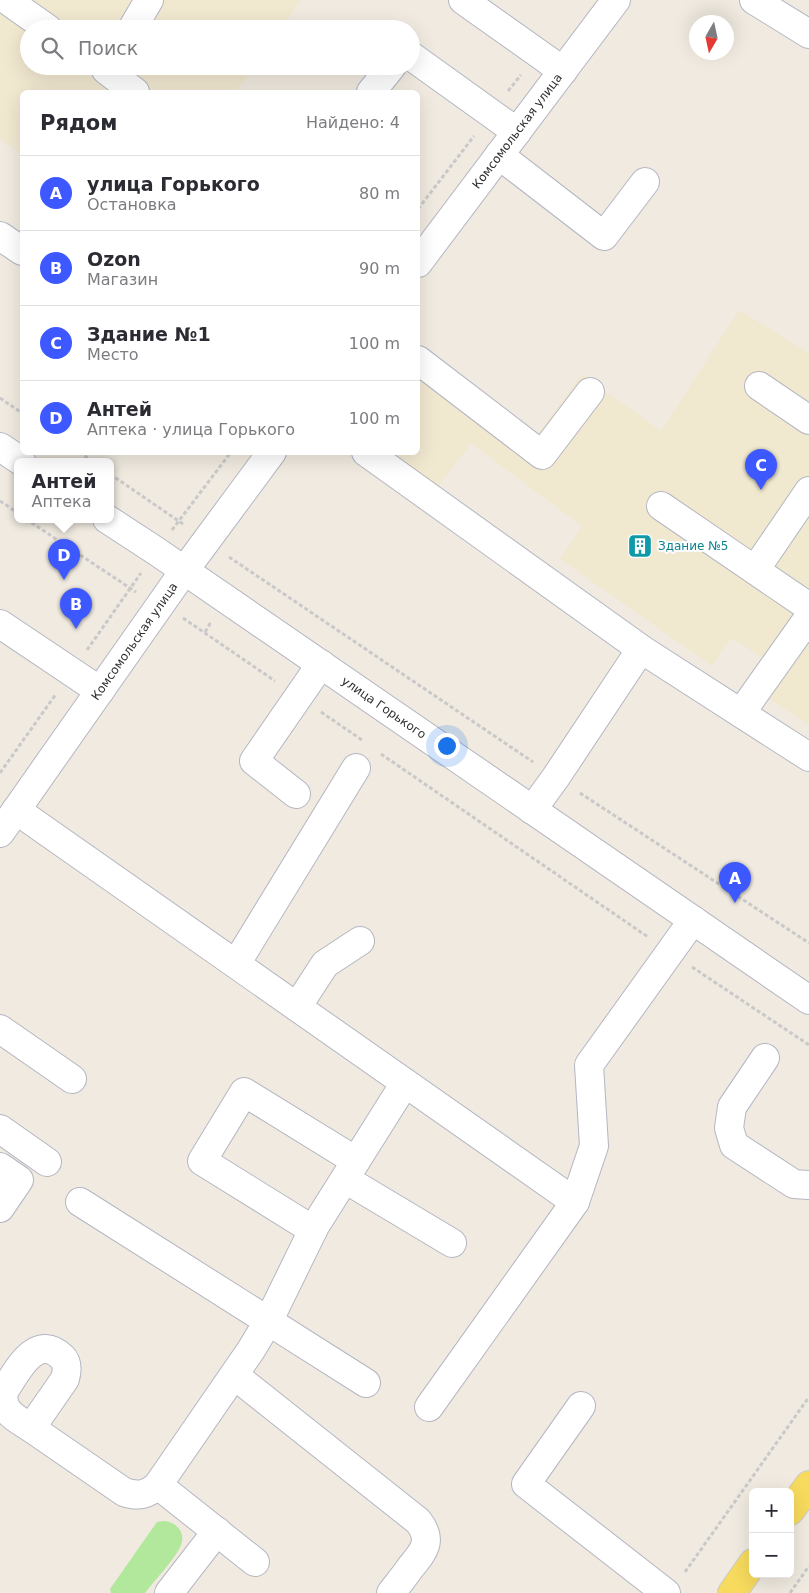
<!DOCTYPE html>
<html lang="ru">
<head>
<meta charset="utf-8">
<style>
	body { margin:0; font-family:"DejaVu Sans",sans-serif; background:#f7f7f7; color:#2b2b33 }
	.controls { position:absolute; right:15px; bottom:15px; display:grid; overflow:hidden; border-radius:8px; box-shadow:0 5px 20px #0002 }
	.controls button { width:45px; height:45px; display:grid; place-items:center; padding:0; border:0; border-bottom:1px solid #e1e1e2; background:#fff; color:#2b2b33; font:25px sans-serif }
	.compass { position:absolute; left:689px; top:15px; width:45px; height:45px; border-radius:50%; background:#fff; box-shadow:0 5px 20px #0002; rotate:189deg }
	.you { position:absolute; left:446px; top:745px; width:18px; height:18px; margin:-12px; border:4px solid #fff; border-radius:50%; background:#1a73e8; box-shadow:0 0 0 8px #1a73e833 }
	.badge { display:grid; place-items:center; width:32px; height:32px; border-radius:50%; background:#3e58ff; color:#fff; font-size:16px; font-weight:700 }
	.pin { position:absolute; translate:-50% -41px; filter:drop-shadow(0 1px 2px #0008) }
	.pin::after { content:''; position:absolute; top:26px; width:18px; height:15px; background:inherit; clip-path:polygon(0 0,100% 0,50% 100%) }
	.popup { position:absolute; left:14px; top:458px; width:100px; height:65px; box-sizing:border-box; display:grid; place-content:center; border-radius:8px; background:#fff; filter:drop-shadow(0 1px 4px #0005); font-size:16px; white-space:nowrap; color:#7c7c81 }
	.popup b { font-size:19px; color:#2b2b33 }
	.popup::after { content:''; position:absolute; left:50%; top:100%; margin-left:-10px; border:10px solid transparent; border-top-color:#fff }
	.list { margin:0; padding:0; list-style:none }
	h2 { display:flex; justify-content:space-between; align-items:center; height:65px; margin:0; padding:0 20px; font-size:21px }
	h2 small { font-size:16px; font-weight:400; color:#7c7c81 }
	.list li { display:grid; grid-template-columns:32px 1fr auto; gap:15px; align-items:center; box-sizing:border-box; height:75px; padding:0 20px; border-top:1px solid #e1e1e2 }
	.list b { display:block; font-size:19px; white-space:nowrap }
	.list p { margin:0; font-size:16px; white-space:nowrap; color:#7c7c81 }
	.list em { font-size:16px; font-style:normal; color:#7c7c81 }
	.icon { flex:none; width:28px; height:28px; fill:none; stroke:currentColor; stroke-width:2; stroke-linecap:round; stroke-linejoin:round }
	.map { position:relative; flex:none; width:809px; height:1593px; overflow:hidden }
	.search { position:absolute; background:#fff; box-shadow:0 5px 20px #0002; left:20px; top:20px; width:400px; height:55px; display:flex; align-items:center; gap:12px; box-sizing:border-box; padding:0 18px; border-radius:28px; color:#7c7c81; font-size:19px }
	.panel { position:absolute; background:#fff; box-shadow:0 5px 20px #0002; left:20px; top:90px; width:400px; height:365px; border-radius:8px }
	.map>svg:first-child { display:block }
	.education { fill:#f1e8d0 }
	.green { fill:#b1e89b }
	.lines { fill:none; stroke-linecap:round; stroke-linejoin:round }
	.minor-casing { stroke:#b4b6c2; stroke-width:30 }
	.major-casing { stroke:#c9c9c9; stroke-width:30 }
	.path { stroke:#c9c9c9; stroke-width:3; stroke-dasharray:4 2.5; stroke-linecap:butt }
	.minor { stroke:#fff; stroke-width:28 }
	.major { stroke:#f7db5e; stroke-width:28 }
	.labels { text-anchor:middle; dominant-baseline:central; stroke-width:4; stroke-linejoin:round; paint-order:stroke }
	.street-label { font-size:12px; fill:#2e2e2e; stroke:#fff }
	.culture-label { font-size:12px; fill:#0d838f; stroke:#fff; text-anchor:start }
</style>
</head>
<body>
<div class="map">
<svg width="809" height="1593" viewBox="0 0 809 1593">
	<rect width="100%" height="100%" fill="#f0eae0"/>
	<g class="education">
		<path d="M 0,0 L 301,0 L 281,29 L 29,29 L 29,66 L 255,66 L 236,92 L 22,92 L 22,154 L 0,139 Z"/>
		<path d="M 739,310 L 809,353 L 809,725 L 758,692 L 774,664 L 731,638 L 712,666 L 560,559 L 582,526 L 471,443 L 436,489 L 387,453 L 418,452 L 418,358 L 531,443 L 582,374 L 661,431 Z"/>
	</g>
	<path class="green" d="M 164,1521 C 176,1522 186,1532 181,1545 C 176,1558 154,1581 145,1593 L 111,1593 L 110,1589 L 157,1522 Z"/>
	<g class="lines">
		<defs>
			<g id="minor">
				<path d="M 7,0 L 48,29"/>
				<path d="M 463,0 L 563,71"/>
				<path d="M 754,0 L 809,34"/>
				<path d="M 132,29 L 149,0"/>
				<path d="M 411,56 L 517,132"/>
				<path d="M 108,66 L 106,70 L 135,92"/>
				<path d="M 371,92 L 392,66"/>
				<path d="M 499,155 L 604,236 L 645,182"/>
				<path d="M 0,236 L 22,251"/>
				<path id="s1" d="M 418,263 L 616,0"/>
				<path d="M 418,360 L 542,455 L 590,392"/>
				<path d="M 759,386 L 809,420"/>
				<path d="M 0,447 L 21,461"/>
				<path d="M 366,452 L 641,649 L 809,757"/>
				<path d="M 661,506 L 809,607"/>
				<path id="s2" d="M 107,519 L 156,551 L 809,1000"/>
				<path d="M 755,570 L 809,491"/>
				<path d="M 0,624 L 100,691"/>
				<path d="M 741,713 L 809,617"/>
				<path d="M 296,794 L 254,761 L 321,664"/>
				<path d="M 16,810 L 575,1202"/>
				<path d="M 532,810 L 556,777 L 641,649"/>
				<path id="s3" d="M 0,833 L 184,571 L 272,452"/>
				<path d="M 236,964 L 356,768"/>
				<path d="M 297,1007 L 325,964 L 360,941"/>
				<path d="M 0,1029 L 72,1079"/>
				<path d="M 765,1058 L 732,1107 L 729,1128 L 734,1145 L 794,1184 L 809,1185"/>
				<path d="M 0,1129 L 47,1162"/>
				<path d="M 0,1167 L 19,1180 L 0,1208"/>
				<path d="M 345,1179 L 452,1243"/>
				<path d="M 80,1202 L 366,1383"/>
				<path d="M 313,1230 L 202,1161 L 244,1092 L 356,1161"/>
				<path d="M 234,1375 L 418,1521 C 434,1541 423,1552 410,1568 C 404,1577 397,1585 391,1593"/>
				<path d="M 581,1406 L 526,1484 L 666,1593"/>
				<path d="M 429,1407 L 575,1202 L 594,1146 L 589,1065 L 693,920"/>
				<path d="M 31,1428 C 16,1418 0,1412 4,1391 C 17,1372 35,1332 62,1357 C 68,1363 67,1372 65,1379 L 31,1428 L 124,1492 C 138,1497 147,1495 158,1485 L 251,1350 L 269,1320 L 315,1226 L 405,1083"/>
				<path d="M 158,1485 L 255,1562"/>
				<path d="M 169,1593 L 217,1531"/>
			</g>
			<g id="major">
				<path d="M 790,1511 L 809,1485"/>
				<path d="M 732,1593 L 753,1563"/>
			</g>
		</defs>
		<use href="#minor" class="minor-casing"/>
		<use href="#major" class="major-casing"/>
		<g class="path">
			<path d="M 508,91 L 521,75"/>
			<path d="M 418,209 L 474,136"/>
			<path d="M 0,398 L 22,413"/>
			<path d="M 79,452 L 92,461"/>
			<path d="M 110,474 L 183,524"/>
			<path d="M 0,501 L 18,513"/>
			<path d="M 26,519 L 136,592"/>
			<path d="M 172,530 L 231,452"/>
			<path d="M 229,557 L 533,762"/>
			<path d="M 183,618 L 275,681"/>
			<path d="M 205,632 L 211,622"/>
			<path d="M 87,650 L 141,573"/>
			<path d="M 321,712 L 362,740"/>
			<path d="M 381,754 L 648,937"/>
			<path d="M 0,773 L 56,694"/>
			<path d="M 580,793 L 809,943"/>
			<path d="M 692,967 L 809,1045"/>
			<path d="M 685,1572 L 809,1397"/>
			<path d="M 790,1593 L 809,1566"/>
		</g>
		<use href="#minor" class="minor"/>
		<use href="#major" class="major"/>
	</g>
	<defs>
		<symbol id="building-square" viewBox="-11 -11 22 22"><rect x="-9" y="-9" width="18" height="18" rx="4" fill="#0f9aa8" stroke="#fff"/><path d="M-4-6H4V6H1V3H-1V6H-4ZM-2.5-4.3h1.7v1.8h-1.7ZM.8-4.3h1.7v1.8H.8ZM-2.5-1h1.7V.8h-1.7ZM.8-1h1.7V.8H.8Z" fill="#fff"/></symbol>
	</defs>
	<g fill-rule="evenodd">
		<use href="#building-square" x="626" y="532" width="28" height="28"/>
	</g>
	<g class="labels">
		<g class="street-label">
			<text stroke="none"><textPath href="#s1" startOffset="165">Комсомольская улица</textPath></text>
			<text stroke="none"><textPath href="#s3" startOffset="234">Комсомольская улица</textPath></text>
			<text stroke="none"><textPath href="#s2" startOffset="335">улица Горького</textPath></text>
		</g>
		<g class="culture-label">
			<text x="658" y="546">Здание №5</text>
		</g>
	</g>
</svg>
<div class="controls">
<button>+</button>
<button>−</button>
</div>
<svg class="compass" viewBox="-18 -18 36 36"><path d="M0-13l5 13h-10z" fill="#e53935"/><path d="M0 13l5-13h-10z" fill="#7c7c81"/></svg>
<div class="you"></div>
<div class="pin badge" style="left:735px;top:903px">A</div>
<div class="pin badge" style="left:76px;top:629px">B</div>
<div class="pin badge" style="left:761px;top:490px">C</div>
<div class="pin badge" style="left:64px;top:580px">D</div>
<div class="popup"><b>Антей</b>Аптека</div>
<div class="search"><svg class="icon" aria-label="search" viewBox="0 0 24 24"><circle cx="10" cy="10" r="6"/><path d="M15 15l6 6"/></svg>Поиск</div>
<section class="panel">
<h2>Рядом<small>Найдено: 4</small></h2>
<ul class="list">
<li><span class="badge">A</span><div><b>улица Горького</b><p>Остановка</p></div><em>80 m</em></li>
<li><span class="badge">B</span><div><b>Ozon</b><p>Магазин</p></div><em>90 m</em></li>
<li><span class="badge">C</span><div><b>Здание №1</b><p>Место</p></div><em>100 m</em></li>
<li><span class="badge">D</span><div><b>Антей</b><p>Аптека · улица Горького</p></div><em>100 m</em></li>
</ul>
</section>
</div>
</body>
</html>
